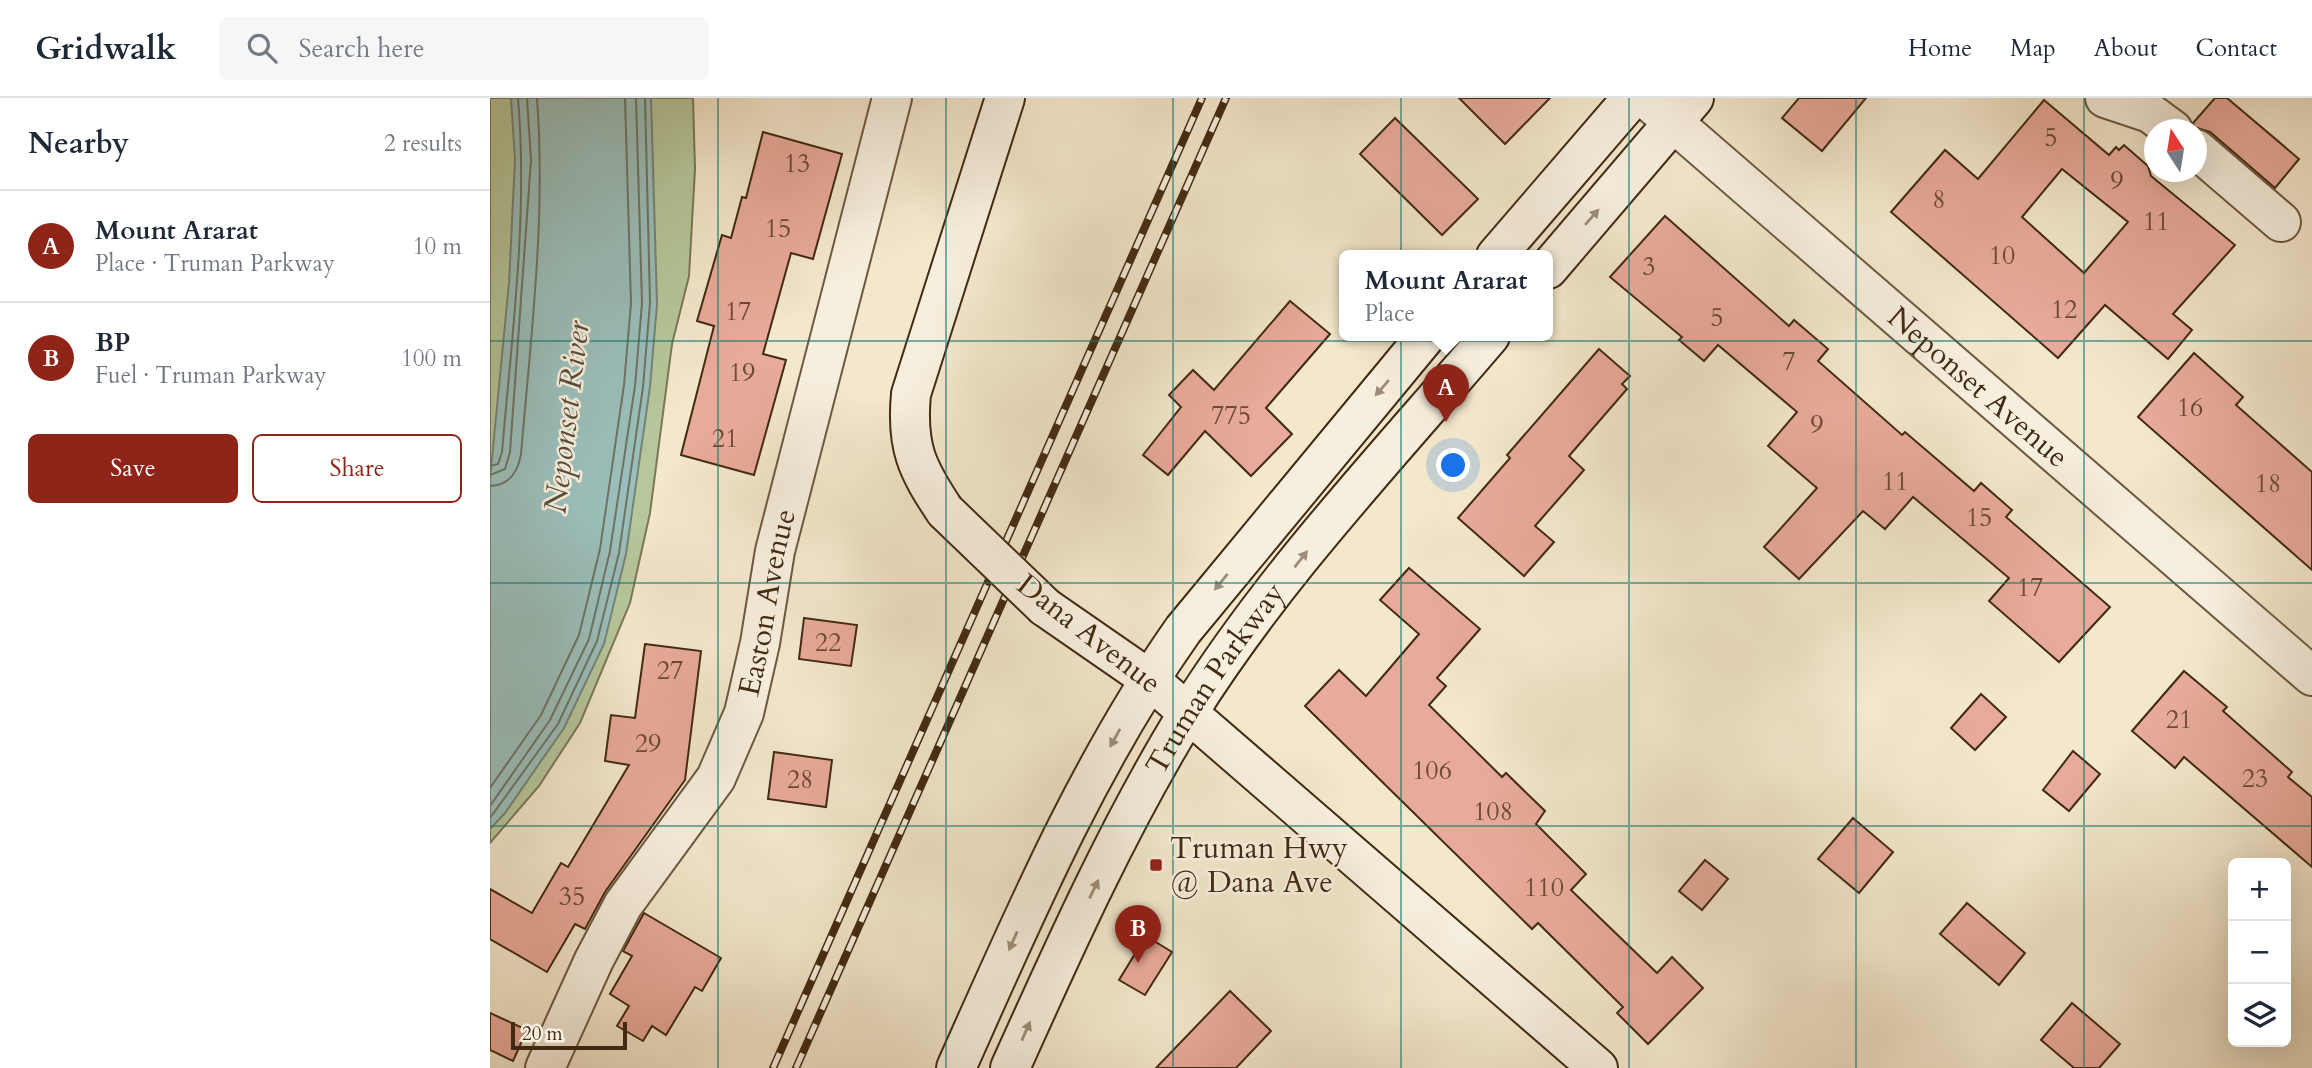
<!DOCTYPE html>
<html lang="en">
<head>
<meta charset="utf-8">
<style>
	body { margin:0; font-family:Cardo,serif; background:#f6f6f7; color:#1f2937 }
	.controls { position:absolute; right:21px; bottom:21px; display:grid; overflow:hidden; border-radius:10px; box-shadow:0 7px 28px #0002 }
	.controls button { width:63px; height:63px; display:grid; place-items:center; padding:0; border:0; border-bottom:2px solid #e0e1e3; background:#fff; color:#1f2937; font:35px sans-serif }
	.compass { position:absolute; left:1654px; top:21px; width:63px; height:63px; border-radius:50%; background:#fff; box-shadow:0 7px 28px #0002; rotate:348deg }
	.scale { position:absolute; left:21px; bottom:18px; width:116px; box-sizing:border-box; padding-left:7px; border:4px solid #422a12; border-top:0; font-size:19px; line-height:24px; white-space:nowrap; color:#422a12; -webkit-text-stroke:5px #f7efde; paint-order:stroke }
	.you { position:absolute; left:964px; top:368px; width:24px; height:24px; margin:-18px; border:5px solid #fff; border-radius:50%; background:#1a73e8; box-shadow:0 0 0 10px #1a73e833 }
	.badge { display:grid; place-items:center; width:46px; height:46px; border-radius:50%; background:#8f2418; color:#fff; font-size:23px; font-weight:700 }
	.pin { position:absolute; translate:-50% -58px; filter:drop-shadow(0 2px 4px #0008) }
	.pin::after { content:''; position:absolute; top:37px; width:24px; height:21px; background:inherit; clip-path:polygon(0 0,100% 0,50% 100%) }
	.popup { position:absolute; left:849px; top:152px; width:214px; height:91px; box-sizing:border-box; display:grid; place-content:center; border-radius:10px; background:#fff; filter:drop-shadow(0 2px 5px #0005); font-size:23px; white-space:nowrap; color:#747a83 }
	.popup b { font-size:26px; color:#1f2937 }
	.popup::after { content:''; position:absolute; left:50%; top:100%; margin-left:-14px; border:14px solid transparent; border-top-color:#fff }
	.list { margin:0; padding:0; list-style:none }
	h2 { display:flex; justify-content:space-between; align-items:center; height:91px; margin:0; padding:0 28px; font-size:30px }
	h2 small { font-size:23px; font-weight:400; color:#747a83 }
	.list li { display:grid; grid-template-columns:46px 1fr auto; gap:21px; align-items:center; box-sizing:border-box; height:112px; padding:0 28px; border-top:2px solid #e0e1e3 }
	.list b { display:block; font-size:26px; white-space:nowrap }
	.list p { margin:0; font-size:23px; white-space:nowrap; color:#747a83 }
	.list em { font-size:23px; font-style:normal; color:#747a83 }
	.actions { display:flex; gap:14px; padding:21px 28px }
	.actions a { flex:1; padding:16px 0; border:2px solid #8f2418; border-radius:10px; text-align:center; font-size:24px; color:#8f2418 }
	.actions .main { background:#8f2418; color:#fff }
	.icon { flex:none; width:38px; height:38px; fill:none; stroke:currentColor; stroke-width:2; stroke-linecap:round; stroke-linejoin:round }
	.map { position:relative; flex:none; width:1822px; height:970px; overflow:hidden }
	header { display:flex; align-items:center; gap:42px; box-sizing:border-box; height:98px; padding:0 35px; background:#fff; border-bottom:2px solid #e0e1e3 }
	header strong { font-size:33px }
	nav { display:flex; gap:38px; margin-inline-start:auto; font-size:24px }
	.search { width:490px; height:63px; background:#f6f6f7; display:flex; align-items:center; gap:18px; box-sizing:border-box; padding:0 24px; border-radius:10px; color:#747a83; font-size:26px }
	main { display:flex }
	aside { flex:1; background:#fff }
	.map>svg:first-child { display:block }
	.green { fill:#b6c79b; stroke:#7c7856; stroke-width:2 }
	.water { fill:#9bbfbb; stroke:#778377; stroke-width:2 }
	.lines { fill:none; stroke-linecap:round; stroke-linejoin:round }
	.shore { stroke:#6e7466; stroke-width:2 }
	.building { fill:#e8aa99; stroke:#422a12; stroke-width:2; fill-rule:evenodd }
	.street-casing { stroke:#6e5940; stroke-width:42 }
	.secondary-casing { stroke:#422a12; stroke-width:42 }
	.street { stroke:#f7efde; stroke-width:38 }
	.secondary { stroke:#f7efde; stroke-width:38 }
	.rail-casing { stroke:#422a12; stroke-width:8 }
	.rail { stroke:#f7efde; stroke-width:5; stroke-dasharray:16; stroke-linecap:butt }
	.secondary-bridge-casing { stroke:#422a12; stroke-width:42; stroke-linecap:butt }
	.secondary-bridge { stroke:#f7efde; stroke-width:38 }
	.oneway { fill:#9c8c78 }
	.grid { fill:none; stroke:#0f766e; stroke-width:2; stroke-opacity:0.55 }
	.poi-dot { fill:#8f2418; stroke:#f7efde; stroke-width:2.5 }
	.labels { text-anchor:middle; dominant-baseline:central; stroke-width:5; stroke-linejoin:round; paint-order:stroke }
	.number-label { font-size:26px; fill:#6c4a34 }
	.street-label { font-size:30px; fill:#422a12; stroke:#f7efde }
	.poi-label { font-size:30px; fill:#422a12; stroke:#f7efde; text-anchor:start }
	.water-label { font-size:32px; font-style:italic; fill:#584f3c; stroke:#f7efde }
</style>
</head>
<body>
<header>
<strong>Gridwalk</strong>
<div class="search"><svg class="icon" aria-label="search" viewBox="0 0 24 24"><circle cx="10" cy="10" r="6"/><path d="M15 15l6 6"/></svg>Search here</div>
<nav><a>Home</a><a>Map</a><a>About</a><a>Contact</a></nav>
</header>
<main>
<aside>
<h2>Nearby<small>2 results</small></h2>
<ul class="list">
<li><span class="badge">A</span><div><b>Mount Ararat</b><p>Place · Truman Parkway</p></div><em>10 m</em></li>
<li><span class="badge">B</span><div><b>BP</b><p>Fuel · Truman Parkway</p></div><em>100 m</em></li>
</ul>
<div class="actions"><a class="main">Save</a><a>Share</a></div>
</aside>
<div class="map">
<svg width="1822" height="970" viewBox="0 0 1822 970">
	<rect width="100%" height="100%" fill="#f3e7cc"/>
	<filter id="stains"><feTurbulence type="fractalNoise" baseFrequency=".00286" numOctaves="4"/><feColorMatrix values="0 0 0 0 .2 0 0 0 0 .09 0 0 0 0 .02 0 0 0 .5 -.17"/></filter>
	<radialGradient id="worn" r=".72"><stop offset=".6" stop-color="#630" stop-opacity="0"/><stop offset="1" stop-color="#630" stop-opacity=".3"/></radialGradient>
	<path class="green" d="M 0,0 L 203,0 L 205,71 L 199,178 L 182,246 L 160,415 L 140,505 L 90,625 L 49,688 L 0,745 Z"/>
	<path class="water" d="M 21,0 L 161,0 L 167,206 L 160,289 L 136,456 L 114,546 L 74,630 L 15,715 L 0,731 L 0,381 L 19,185 L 25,61 Z"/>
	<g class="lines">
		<g class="shore">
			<path d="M 0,368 L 8,366 L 12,354 C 22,237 38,117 28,0"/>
			<path d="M 0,377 L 15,371 L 20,354 L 41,62 L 37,0"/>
			<path d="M 0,388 C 20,387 28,374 31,356 C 41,238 56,118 47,0"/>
			<path d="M 0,690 L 51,617 L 89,537 L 110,451 L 134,287 L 141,205 L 135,0"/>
			<path d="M 0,708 L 60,622 L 99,541 L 120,453 L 145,288 L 152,205 L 146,0"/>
			<path d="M 0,720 L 68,626 L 107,543 L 129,455 L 153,289 L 160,205 L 155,0"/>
		</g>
	</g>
	<g class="building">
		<path d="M 969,0 L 1060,0 L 1015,46 Z"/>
		<path d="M 1309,0 L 1376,0 L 1332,53 L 1292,20 Z"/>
		<path d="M 1725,0 L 1737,0 L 1809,61 L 1785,90 L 1720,34 L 1704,29 L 1703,25 Z"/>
		<path d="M 1554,2 L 1619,57 L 1626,49 L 1629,52 L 1634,47 L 1658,68 L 1661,78 L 1745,147 L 1683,216 L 1702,232 L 1678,261 L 1615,207 L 1568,260 L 1401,114 L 1455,52 L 1488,81 ZM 1572,71 L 1638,124 L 1594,175 L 1532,119 Z"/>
		<path d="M 905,20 L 988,101 L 952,137 L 870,56 Z"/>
		<path d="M 273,34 L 352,56 L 323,161 L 301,155 L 273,256 L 296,262 L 264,377 L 191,357 L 224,228 L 207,223 L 232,137 L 241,140 L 252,99 L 256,100 Z"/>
		<path d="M 1175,118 L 1299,228 L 1304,222 L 1338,251 L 1328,263 L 1412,337 L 1415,334 L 1484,393 L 1491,385 L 1522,412 L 1516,419 L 1620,509 L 1569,564 L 1499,503 L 1519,480 L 1423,399 L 1395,431 L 1373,413 L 1309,481 L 1274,449 L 1327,390 L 1278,348 L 1307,314 L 1228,247 L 1214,263 L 1189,242 L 1192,239 L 1120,179 Z"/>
		<path d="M 800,203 L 840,236 L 776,310 L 802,336 L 761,378 L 715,333 L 678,377 L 653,357 L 691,309 L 679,297 L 703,272 L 724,292 Z"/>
		<path d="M 1109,251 L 1140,278 L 1132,286 L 1137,291 L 1079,358 L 1094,372 L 1045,428 L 1064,444 L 1034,478 L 968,420 L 1020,360 L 1017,357 Z"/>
		<path d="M 1704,255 L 1753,299 L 1746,307 L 1822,374 L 1822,472 L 1648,319 Z"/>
		<path d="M 919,470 L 990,531 L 947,580 L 956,588 L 939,607 L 1012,679 L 1016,675 L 1055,713 L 1046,726 L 1096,776 L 1081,792 L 1167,875 L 1182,859 L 1213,890 L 1158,946 L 1127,915 L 1133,909 L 1048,825 L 1042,831 L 815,608 L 849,572 L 876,598 L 929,536 L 890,502 Z"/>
		<path d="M 314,520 L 367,527 L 361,568 L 309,561 Z"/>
		<path d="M 155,546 L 211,553 L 195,682 L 115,794 L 95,831 L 85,826 L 57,874 L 0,841 L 0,791 L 42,815 L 71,765 L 78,769 L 139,667 L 115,663 L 121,617 L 145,620 Z"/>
		<path d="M 1694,573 L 1737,609 L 1733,613 L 1802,674 L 1798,679 L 1822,699 L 1822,769 L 1694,659 L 1685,670 L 1642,633 Z"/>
		<path d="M 1491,596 L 1516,619 L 1485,652 L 1461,630 Z"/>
		<path d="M 1583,653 L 1610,676 L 1579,713 L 1553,692 Z"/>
		<path d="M 284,654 L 342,662 L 336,709 L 278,701 Z"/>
		<path d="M 1363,720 L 1403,754 L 1369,795 L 1328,761 Z"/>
		<path d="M 1215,762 L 1238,781 L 1212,812 L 1189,793 Z"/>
		<path d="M 1477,805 L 1535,855 L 1509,887 L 1450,836 Z"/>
		<path d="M 154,815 L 231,860 L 212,893 L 205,889 L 176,937 L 162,928 L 153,943 L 127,928 L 139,908 L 120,896 L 142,858 L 133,853 Z"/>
		<path d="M 656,838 L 682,854 L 655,897 L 629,882 Z"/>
		<path d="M 740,893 L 781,933 L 746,970 L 666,970 Z"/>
		<path d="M 1582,905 L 1630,946 L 1609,970 L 1584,970 L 1551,942 Z"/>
		<path d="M 0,915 L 37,932 L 23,963 L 0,952 Z"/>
	</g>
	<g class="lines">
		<defs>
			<g id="street">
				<path id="s1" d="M 1155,0 L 1822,578"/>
				<path d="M 1615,0 L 1660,15 L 1683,32"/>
				<path d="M 1706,51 L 1791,124"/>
				<path id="s2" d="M 55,970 L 104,862 L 133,807 L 226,680 L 254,615 L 270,545 L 285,453 L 402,0"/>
			</g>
			<g id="secondary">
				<path d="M 1006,158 L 1142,0"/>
				<path d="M 1058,171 L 1204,0"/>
				<path d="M 455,413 C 427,371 416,349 421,296 L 515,0"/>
				<path d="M 555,509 L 659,581 L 1108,970"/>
				<path d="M 466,970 C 533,820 598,667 693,532 L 936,238"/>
				<path id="s3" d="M 520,970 C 574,850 629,727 698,615 C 783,479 896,360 1000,238"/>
			</g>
		</defs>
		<use href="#street" class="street-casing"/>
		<use href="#secondary" class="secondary-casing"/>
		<use href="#street" class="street"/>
		<use href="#secondary" class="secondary"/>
		<defs>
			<g id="rail">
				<path d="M 283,970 L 712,0"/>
				<path d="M 306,970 L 736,0"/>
			</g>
		</defs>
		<use href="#rail" class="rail-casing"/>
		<use href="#rail" class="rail"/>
		<defs>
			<path id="secondary-bridge" d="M 455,413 L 555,509"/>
		</defs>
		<use href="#secondary-bridge" class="secondary-bridge-casing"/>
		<use href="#secondary-bridge" class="secondary-bridge"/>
	</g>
	<defs><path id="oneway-solid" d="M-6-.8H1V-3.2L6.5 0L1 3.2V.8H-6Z" transform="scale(1.75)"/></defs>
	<g class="oneway">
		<use href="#oneway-solid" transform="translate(1102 119) rotate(-49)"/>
		<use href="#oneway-solid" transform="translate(892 290) rotate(131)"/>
		<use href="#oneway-solid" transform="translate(811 461) rotate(-52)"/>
		<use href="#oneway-solid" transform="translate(731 484) rotate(129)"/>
		<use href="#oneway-solid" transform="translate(625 640) rotate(119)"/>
		<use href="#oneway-solid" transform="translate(604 791) rotate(-64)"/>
		<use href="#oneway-solid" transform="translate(523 843) rotate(114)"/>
		<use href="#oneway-solid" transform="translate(536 933) rotate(-66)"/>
	</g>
	<path class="grid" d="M 228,0 L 228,970M 456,0 L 456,970M 683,0 L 683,970M 911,0 L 911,970M 1139,0 L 1139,970M 1366,0 L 1366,970M 1594,0 L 1594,970M 0,243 L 1822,243M 0,485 L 1822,485M 0,728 L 1822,728"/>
	<rect class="poi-dot" x="659" y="760" width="14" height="14" rx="3.5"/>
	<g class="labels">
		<g class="number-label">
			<text x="1561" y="39">5</text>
			<text x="307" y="65">13</text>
			<text x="1627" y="82">9</text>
			<text x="1449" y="101">8</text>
			<text x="1666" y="123">11</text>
			<text x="288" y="130">15</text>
			<text x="1512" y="157">10</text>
			<text x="1159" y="168">3</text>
			<text x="1574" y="211">12</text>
			<text x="248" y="213">17</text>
			<text x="1227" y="219">5</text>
			<text x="1299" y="263">7</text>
			<text x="252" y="274">19</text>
			<text x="1700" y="309">16</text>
			<text x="741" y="317">775</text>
			<text x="1327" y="326">9</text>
			<text x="235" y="340">21</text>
			<text x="1405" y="383">11</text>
			<text x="1778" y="385">18</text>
			<text x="1489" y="419">15</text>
			<text x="1540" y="489">17</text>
			<text x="338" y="544">22</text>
			<text x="180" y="572">27</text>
			<text x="1689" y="621">21</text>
			<text x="158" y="645">29</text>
			<text x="942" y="672">106</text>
			<text x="1765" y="680">23</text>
			<text x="310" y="681">28</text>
			<text x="1003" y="713">108</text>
			<text x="1054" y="789">110</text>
			<text x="82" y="798">35</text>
		</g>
		<g class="street-label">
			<text stroke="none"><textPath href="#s1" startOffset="441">Neponset Avenue</textPath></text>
			<text stroke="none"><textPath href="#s2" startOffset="522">Easton Avenue</textPath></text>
			<text transform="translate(599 536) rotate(38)">Dana Avenue</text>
			<text stroke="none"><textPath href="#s3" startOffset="441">Truman Parkway</textPath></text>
		</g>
		<g class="poi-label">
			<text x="680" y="750">Truman Hwy<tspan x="680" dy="34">@ Dana Ave</tspan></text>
		</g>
		<g class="water-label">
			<text transform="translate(77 319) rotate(-83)">Neponset River</text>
		</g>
	</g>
	<rect width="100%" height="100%" filter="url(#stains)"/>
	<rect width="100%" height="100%" fill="url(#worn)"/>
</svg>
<div class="controls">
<button>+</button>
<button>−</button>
<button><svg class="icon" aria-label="layers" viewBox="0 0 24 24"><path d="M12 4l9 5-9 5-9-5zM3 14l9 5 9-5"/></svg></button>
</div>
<svg class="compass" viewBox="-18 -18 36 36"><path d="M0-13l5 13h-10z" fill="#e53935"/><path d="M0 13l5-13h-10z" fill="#747a83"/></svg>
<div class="scale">20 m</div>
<div class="you"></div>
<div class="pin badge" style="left:956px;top:324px">A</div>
<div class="popup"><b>Mount Ararat</b>Place</div>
<div class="pin badge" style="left:648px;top:865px">B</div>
</div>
</main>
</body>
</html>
